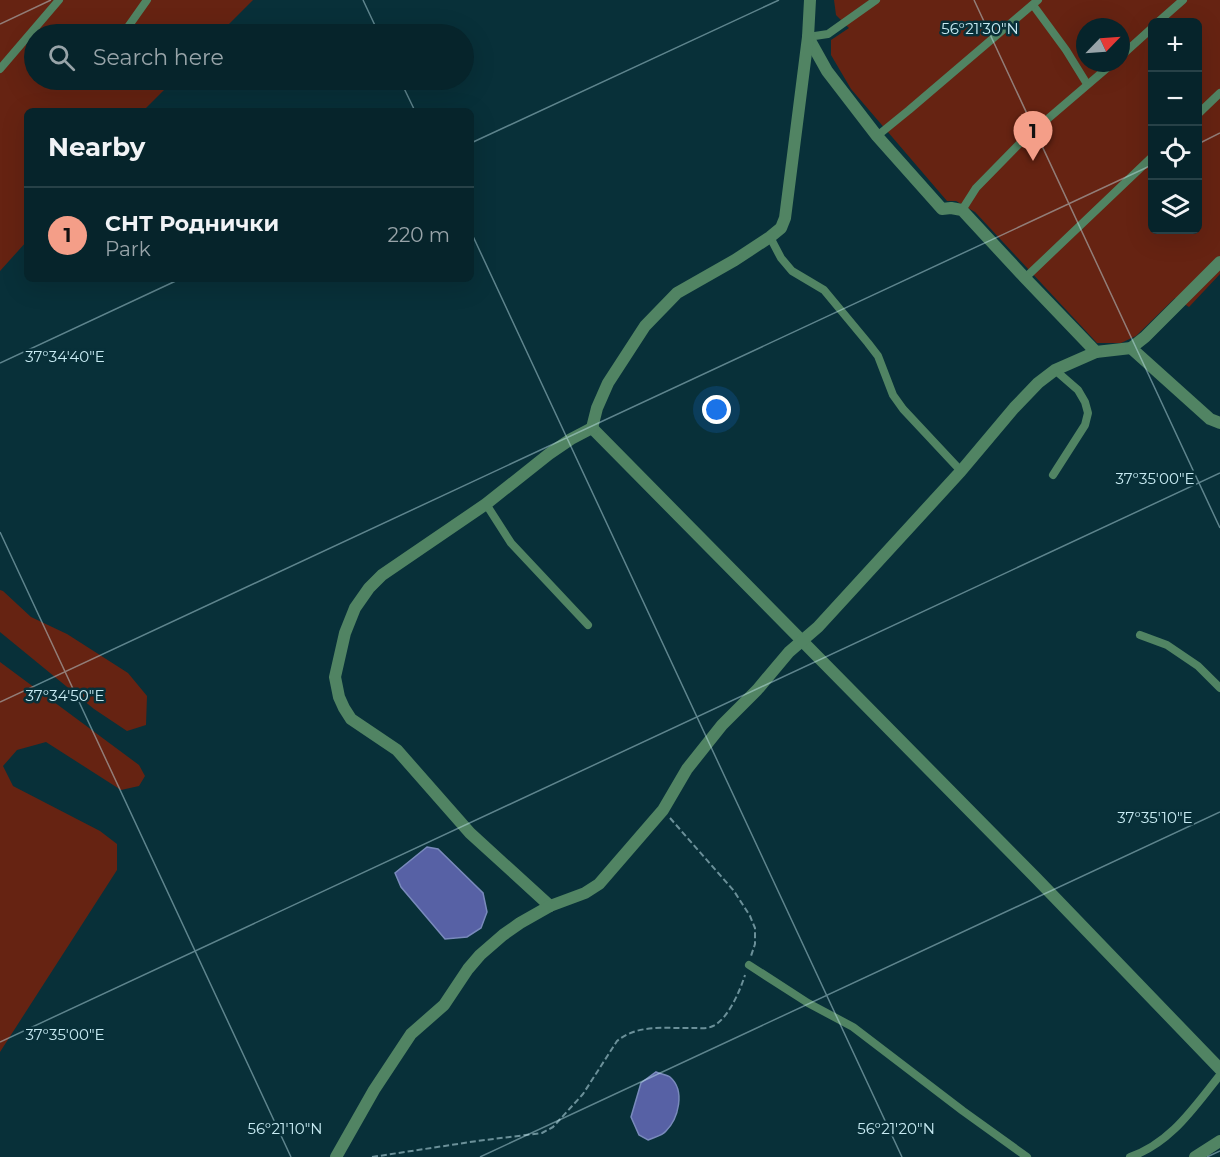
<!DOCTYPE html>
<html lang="en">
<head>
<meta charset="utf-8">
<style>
	body { margin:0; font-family:Montserrat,sans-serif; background:#143037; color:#f1f3f6 }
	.controls { position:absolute; right:18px; top:18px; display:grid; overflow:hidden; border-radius:9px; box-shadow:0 6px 24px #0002 }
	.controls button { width:54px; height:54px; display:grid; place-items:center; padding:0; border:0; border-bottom:2px solid #274147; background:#06242b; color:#f1f3f6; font:30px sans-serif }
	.compass { position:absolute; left:1076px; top:18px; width:54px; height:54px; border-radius:50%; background:#06242b; box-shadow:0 6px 24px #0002; rotate:65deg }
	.you { position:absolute; left:717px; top:410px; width:21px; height:21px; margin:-15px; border:4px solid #fff; border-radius:50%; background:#1a73e8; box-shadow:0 0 0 9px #1a73e833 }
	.badge { display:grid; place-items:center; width:39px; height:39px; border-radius:50%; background:#f49e88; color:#111; font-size:20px; font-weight:700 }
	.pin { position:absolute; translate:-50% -50px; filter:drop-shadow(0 2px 3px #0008) }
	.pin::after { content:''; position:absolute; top:32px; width:21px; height:18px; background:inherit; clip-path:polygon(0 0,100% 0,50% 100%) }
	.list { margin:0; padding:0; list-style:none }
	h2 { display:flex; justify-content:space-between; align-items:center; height:78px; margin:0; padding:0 24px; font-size:26px }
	h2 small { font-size:20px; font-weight:400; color:#98a4a9 }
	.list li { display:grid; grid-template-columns:39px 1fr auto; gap:18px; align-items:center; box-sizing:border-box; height:96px; padding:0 24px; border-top:2px solid #274147 }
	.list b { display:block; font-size:22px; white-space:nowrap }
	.list p { margin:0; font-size:20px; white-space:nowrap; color:#98a4a9 }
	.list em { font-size:20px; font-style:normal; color:#98a4a9 }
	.icon { flex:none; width:33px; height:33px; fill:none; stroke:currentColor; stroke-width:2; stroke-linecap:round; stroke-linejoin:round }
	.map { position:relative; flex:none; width:1220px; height:1157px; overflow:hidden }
	.search { position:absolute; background:#06242b; box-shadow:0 6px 24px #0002; left:24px; top:24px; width:450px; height:66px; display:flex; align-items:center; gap:15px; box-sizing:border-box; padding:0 21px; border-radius:33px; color:#98a4a9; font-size:22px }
	.panel { position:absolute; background:#06242b; box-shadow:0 6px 24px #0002; left:24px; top:108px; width:450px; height:174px; border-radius:9px }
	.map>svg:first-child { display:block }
	.green { fill:#662312; fill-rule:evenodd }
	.water { fill:#5761a5; stroke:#798abc; stroke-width:1.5 }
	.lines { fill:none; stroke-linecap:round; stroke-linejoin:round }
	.path { stroke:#6b9099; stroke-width:2; stroke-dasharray:6 3; stroke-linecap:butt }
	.service { stroke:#518463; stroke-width:8 }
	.minor { stroke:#518463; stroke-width:12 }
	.ticks { fill:none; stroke:#c8ebf3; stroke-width:1.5; stroke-opacity:0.45 }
	.ticks-label { font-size:15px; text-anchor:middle; fill:#c8ebf3; stroke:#083039; stroke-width:5; stroke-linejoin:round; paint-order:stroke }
</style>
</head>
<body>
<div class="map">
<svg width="1220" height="1157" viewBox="0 0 1220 1157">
	<rect width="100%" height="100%" fill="#083039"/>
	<g class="green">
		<path d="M 0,0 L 253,0 L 219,34 L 34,34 L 34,80 L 174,80 L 143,111 L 27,111 L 27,241 L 0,271 Z"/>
		<path d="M 834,0 L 1220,0 L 1220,274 L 1189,307 L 1175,298 L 1136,336 L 1121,343 L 1097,343 L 975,212 L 956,201 L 947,201 L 851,89 L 831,55 L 831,40 L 849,28 L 836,15 ZM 1152,22 L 1198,22 L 1198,230 L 1152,230 ZM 1085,27 L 1121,27 L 1121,63 L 1085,63 Z"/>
		<path d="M 0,590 L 3,591 L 31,617 L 67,634 L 128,673 L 147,696 L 146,725 L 127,731 L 94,709 L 0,632 Z"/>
		<path d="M 0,662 L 139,765 L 145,776 L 139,786 L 121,790 L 46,742 L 17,750 L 3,766 L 13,786 L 100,831 L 117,844 L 117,870 L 0,1052 Z"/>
	</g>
	<g class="water">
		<path d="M 427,847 L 438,849 L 483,893 L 487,912 L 481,928 L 467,937 L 445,939 L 401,887 L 395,873 Z"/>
		<path d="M 656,1072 C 660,1074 667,1075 670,1077 C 686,1091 678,1119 666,1131 C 662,1136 654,1137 648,1140 L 639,1135 L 631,1117 L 641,1083 Z"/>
	</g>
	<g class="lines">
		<g class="path">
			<path d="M 670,818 L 734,891 L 750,916 L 755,928 L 755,944 L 751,956"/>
			<path d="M 372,1157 L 477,1141 L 542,1133 L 553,1127 L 583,1094 L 617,1041 C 639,1023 668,1029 694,1028 C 700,1028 707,1029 713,1026 C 728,1019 740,991 745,975"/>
		</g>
		<g class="service">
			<path d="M 1033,5 L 1066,50 L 1087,84"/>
			<path d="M 1158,22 L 1183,0"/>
			<path d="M 123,34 L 147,0"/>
			<path d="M 808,37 L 828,34 L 876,0"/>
			<path d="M 1121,56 L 1152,28"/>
			<path d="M 0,69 L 59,0"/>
			<path d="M 1198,114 L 1220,93"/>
			<path d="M 877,136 L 909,110 L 1038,0"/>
			<path d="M 962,210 L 976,188 L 1023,140 L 1113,63"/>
			<path d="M 770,237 L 781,258 L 792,271 L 824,290 L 868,343 L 878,356 L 893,395 L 903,409 L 961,471"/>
			<path d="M 1025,278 L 1152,157"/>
			<path d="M 1053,475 L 1085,425 L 1088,413 L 1085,402 L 1078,390 L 1055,370"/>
			<path d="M 486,504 L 511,543 L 588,625"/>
			<path d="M 1140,635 L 1167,645 L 1198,666 L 1220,688"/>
			<path d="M 749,965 L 808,1003 L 853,1027 L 963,1111 L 1027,1157"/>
			<path d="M 1130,1157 C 1171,1143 1194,1107 1220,1075"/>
		</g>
		<g class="minor">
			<path d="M 808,37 L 827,71 L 877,136 L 942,209 L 951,208 L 962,210 L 1025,278 L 1096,352 L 1131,348 L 1145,337 L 1220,262"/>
			<path d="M 1131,348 L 1210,419 L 1220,423"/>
			<path d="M 592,428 L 1036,878 L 1220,1069"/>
			<path d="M 592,428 L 597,408 L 608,383 L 645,326 L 677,293 L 735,260 L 770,237 L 781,228 L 785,218 L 808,37 L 810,0"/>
			<path d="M 550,906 L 470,833 L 397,750 L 351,719 L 344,708 L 339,697 L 335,677 L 345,633 L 355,608 L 369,588 L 382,575 L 486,504 L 549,454 L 571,439 L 592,428"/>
			<path d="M 336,1157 L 374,1090 L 411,1034 L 444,1005 L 468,969 L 480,955 L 503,935 L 520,923 L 550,906 L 585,893 L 599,884 L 663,810 L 687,769 L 722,725 L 757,690 L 789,652 L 818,627 L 961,471 L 1014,408 L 1038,383 L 1055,370 L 1096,352"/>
			<path d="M 1195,1157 L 1220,1141"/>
		</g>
	</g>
	<path class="ticks" d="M 363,0 L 379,34M 974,0 L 1220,528M 0,24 L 51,0M 400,80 L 415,111M 471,143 L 779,0M 1198,144 L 1220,133M 471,232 L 902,1157M 0,363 L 180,279M 0,532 L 291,1157M 0,702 L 1152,165M 0,1042 L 1220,473M 480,1157 L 1220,812M 1207,1157 L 1220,1151"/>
	<g class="ticks-label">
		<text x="980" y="34">56°21'30"N</text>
		<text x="65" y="362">37°34'40"E</text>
		<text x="1155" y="484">37°35'00"E</text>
		<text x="65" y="701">37°34'50"E</text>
		<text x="1155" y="823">37°35'10"E</text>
		<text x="65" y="1040">37°35'00"E</text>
		<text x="285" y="1134">56°21'10"N</text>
		<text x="896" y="1134">56°21'20"N</text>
	</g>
</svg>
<div class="controls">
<button>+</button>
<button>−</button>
<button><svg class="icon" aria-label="locate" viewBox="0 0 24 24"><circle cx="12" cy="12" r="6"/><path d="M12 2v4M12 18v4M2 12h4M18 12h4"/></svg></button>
<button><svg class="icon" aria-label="layers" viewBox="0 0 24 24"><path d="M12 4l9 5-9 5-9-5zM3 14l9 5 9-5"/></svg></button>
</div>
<svg class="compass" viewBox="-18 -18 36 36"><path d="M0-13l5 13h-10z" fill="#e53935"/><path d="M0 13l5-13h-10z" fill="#98a4a9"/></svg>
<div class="you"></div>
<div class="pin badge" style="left:1033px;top:161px">1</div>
<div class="search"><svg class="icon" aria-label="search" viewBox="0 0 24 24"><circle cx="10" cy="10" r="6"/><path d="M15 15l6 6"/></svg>Search here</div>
<section class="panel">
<h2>Nearby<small></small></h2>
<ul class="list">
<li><span class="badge">1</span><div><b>СНТ Роднички</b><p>Park</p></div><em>220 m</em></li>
</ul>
</section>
</div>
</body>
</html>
